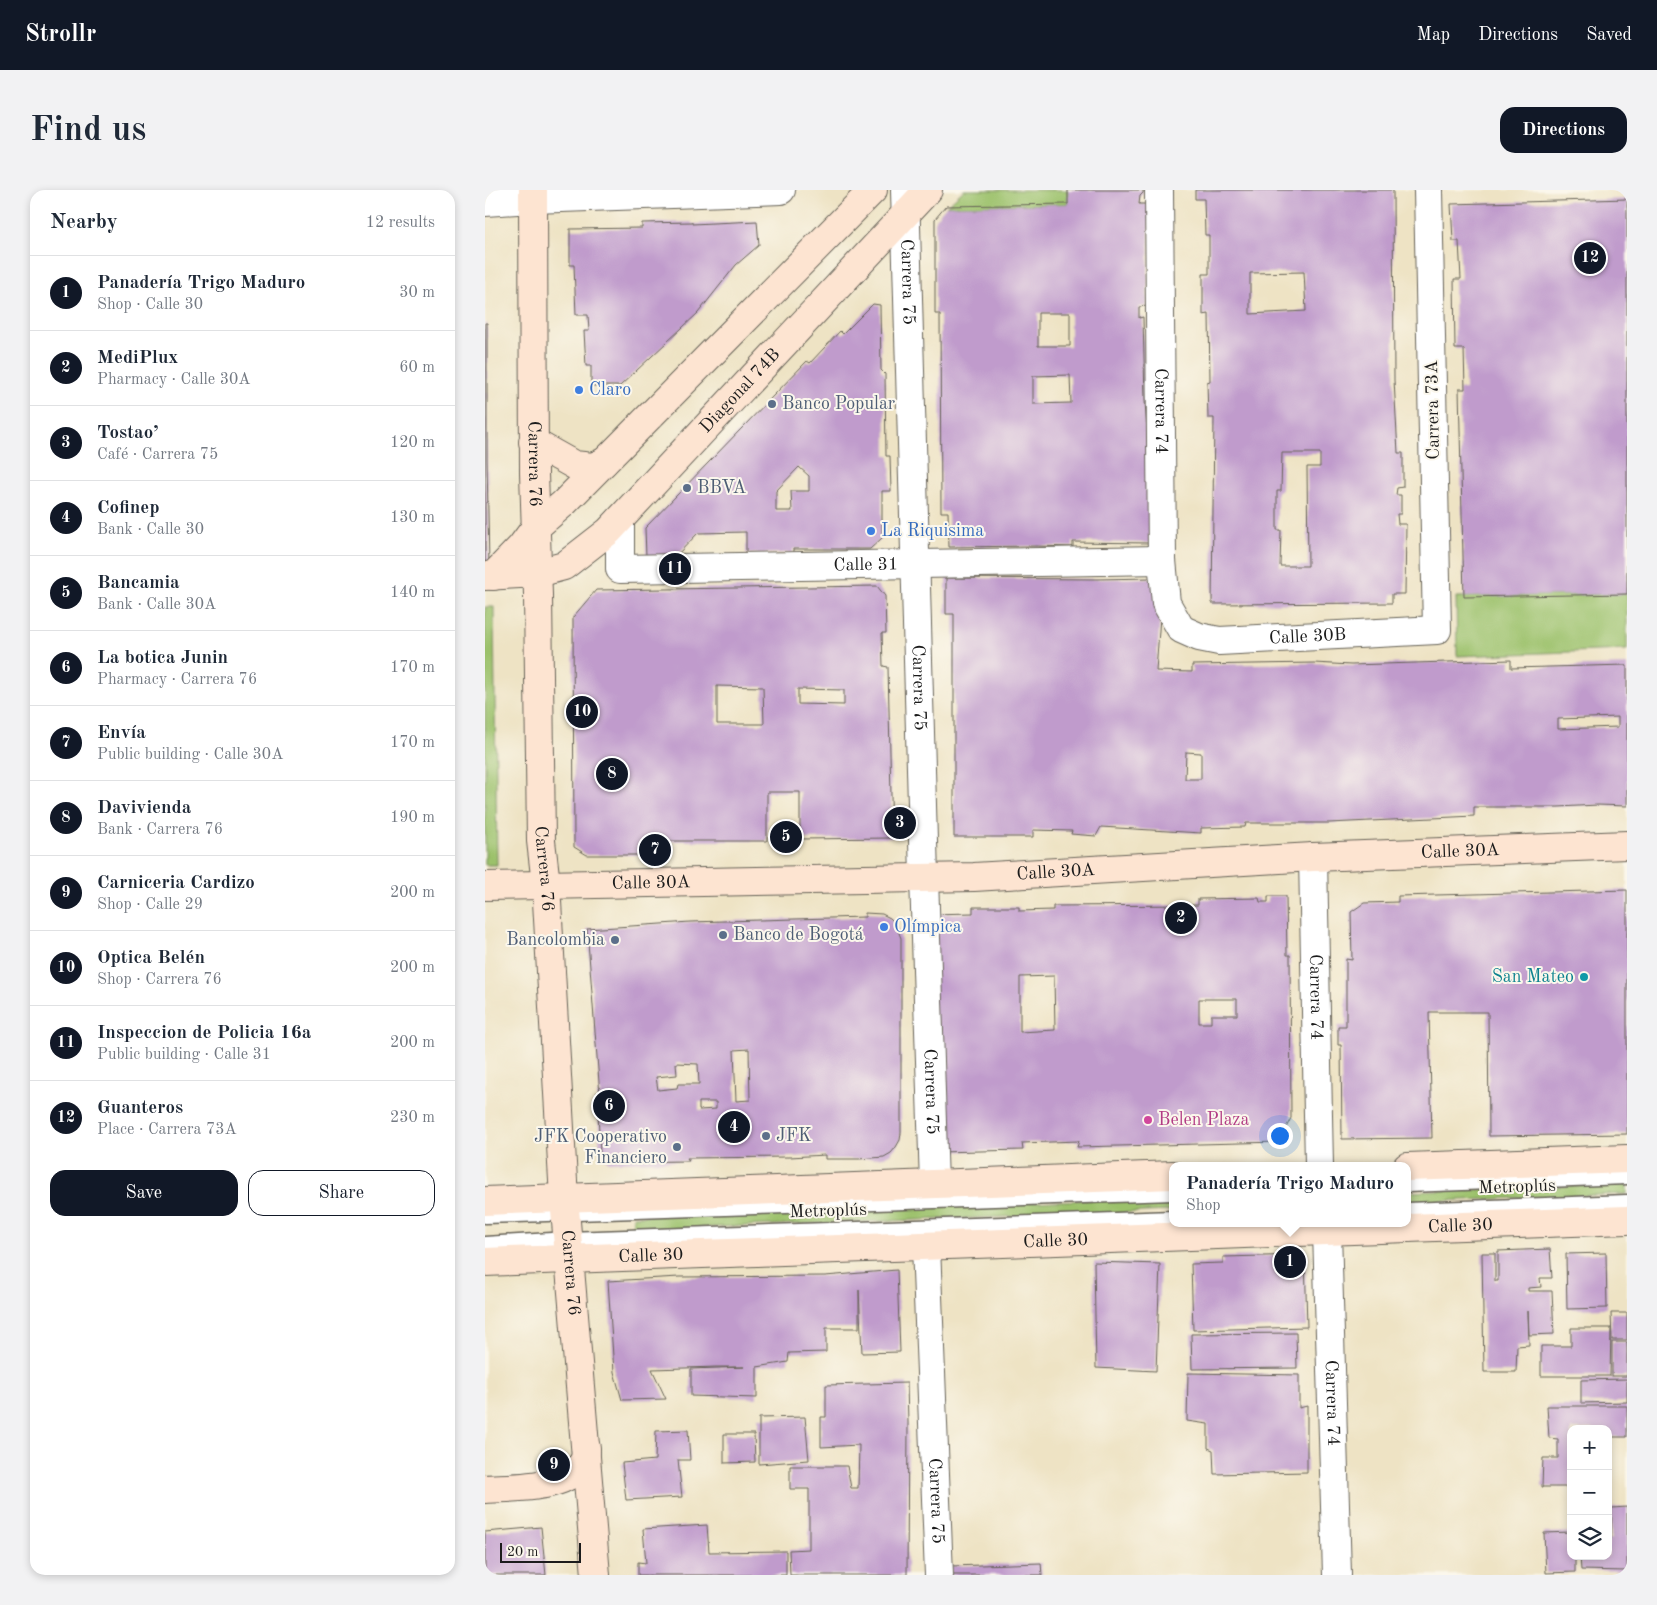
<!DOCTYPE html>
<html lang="en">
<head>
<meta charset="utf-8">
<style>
	body { margin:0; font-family:"Old Standard TT",serif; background:#f2f2f3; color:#1f2937 }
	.controls { position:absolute; right:15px; bottom:15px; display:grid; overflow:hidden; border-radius:10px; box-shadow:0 2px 8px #0003 }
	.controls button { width:45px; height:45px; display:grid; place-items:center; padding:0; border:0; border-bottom:1px solid #e0e1e3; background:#fff; color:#1f2937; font:25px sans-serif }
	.scale { position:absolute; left:15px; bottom:12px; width:81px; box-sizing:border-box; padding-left:5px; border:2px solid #1c1c1c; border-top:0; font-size:14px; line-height:18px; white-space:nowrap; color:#1c1c1c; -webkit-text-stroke:4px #fbf7ec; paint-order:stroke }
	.you { position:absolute; left:794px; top:945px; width:18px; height:18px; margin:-12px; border:4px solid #fff; border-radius:50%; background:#1a73e8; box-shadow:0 0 0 8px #1a73e833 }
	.badge { display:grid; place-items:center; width:32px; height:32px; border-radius:50%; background:#111827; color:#fff; font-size:16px; font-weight:700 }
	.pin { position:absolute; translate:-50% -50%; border:2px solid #fff; box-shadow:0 1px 5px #0006 }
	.popup { position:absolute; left:684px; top:972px; width:242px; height:65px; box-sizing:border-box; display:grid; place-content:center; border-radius:10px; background:#fff; filter:drop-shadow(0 1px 4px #0005); font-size:16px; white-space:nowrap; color:#747a83 }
	.popup b { font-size:19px; color:#1f2937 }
	.popup::after { content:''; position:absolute; left:50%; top:100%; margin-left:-10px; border:10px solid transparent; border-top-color:#fff }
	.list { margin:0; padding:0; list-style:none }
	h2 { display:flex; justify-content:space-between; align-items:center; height:65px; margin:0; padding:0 20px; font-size:21px }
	h2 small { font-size:16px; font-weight:400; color:#747a83 }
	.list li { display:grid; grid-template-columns:32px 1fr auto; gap:15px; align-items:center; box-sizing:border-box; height:75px; padding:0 20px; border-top:1px solid #e0e1e3 }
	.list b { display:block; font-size:19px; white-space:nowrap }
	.list p { margin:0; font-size:16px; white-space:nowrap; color:#747a83 }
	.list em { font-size:16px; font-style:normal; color:#747a83 }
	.actions { display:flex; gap:10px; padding:15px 20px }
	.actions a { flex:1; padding:11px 0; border:1px solid #111827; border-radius:15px; text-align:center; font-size:18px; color:#111827 }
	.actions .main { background:#111827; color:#fff }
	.icon { flex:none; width:28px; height:28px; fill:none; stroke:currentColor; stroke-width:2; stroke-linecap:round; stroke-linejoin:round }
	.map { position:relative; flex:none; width:1142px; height:1385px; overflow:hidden; border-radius:15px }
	header { display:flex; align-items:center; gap:30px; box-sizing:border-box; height:70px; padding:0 25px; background:#111827; color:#fff }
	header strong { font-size:24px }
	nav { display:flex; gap:28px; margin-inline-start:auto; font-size:18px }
	.intro { display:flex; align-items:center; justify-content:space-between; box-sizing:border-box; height:120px; padding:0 30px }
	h1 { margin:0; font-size:35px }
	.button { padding:12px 22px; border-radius:15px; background:#111827; color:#fff; font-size:18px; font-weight:700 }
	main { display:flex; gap:30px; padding:0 30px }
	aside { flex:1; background:#fff; border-radius:15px; box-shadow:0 2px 8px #0003 }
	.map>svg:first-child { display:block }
	.green { fill:#9bc16b; stroke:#5c6e44 }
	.building { fill:#c09bcc; fill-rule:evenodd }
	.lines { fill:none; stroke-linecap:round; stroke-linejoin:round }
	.lane-casing { stroke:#666257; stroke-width:19 }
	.street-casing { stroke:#666257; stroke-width:30 }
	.secondary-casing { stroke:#666257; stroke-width:30 }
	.lane { stroke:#fff; stroke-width:16 }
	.street { stroke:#fff; stroke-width:28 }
	.secondary { stroke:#fde4d1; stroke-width:28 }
	.shop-dot { fill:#3f7fe0; stroke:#fbf7ec; stroke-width:2 }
	.service-dot { fill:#5c6f8a; stroke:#fbf7ec; stroke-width:2 }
	.culture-dot { fill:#0f9aa8; stroke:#fbf7ec; stroke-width:2 }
	.hotel-dot { fill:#d1479c; stroke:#fbf7ec; stroke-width:2 }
	.labels { text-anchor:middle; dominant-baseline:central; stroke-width:4; stroke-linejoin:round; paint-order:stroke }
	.street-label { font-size:18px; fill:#1c1c1c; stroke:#fbf7ec }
	.shop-label { font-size:18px; fill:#366cbe; stroke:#fbf7ec; text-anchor:start }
	.service-label { font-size:18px; fill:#4e5e75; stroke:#fbf7ec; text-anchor:start }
	.culture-label { font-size:18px; fill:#0d838f; stroke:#fbf7ec; text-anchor:end }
	.hotel-label { font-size:18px; fill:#b23c85; stroke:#fbf7ec; text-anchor:start }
</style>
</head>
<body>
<header>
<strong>Strollr</strong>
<nav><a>Map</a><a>Directions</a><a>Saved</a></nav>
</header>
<div class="intro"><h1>Find us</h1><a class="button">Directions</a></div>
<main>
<aside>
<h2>Nearby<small>12 results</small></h2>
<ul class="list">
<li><span class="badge">1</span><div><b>Panadería Trigo Maduro</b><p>Shop · Calle 30</p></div><em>30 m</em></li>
<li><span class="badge">2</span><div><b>MediPlux</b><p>Pharmacy · Calle 30A</p></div><em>60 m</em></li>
<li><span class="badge">3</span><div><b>Tostao’</b><p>Café · Carrera 75</p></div><em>120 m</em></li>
<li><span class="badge">4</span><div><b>Cofinep</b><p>Bank · Calle 30</p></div><em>130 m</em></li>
<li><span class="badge">5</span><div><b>Bancamia</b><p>Bank · Calle 30A</p></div><em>140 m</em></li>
<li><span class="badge">6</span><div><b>La botica Junin</b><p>Pharmacy · Carrera 76</p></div><em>170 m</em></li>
<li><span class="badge">7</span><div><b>Envía</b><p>Public building · Calle 30A</p></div><em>170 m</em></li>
<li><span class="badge">8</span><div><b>Davivienda</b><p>Bank · Carrera 76</p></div><em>190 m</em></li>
<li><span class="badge">9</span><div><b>Carniceria Cardizo</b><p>Shop · Calle 29</p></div><em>200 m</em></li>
<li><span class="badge">10</span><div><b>Optica Belén</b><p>Shop · Carrera 76</p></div><em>200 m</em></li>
<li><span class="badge">11</span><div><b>Inspeccion de Policia 16a</b><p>Public building · Calle 31</p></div><em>200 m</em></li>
<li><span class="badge">12</span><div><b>Guanteros</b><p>Place · Carrera 73A</p></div><em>230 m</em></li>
</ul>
<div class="actions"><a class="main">Save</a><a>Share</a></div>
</aside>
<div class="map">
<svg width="1142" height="1385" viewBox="0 0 1142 1385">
	<rect width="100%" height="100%" fill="#fbf7ec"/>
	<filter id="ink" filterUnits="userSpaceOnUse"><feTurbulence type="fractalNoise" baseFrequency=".02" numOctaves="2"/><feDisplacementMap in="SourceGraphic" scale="10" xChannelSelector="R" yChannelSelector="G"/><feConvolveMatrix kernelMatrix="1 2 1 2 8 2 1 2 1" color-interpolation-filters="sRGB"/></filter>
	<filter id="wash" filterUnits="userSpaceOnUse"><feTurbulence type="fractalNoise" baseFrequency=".0096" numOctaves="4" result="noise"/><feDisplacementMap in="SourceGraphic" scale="20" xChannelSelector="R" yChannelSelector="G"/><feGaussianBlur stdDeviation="1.12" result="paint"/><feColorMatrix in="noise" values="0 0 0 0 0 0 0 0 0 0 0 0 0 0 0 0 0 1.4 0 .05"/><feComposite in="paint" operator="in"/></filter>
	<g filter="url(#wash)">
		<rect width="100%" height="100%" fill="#eee3c4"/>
		<g class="green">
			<path d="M 479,0 L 583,0 L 583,14 L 461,16 Z"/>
			<path d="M 1142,404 L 1142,460 L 972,466 L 971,407 Z"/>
			<path d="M 0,417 L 9,417 L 12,675 L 0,675 Z"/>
			<path d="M 1142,994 L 1142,1004 L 923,1012 L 922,1002 Z"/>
			<path d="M 688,1007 L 687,1021 L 148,1040 L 148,1026 Z"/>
		</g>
		<g id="blocks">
			<g class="building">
				<path d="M 583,0 L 658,0 L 658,3 L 655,6 L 654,14 L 665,14 L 662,116 L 654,117 L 654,128 L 658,127 L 660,211 L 664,274 L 665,353 L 588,352 L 588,357 L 552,356 L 464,357 L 463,322 L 456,322 L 455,124 L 450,124 L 450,29 L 461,16 L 583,14 ZM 553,123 L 585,123 L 585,156 L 553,156 ZM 585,185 L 586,213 L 548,214 L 548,186 Z"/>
				<path d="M 710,0 L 908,0 L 909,190 L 913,263 L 918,263 L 918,297 L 912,298 L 911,305 L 916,305 L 916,324 L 912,324 L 913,334 L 921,334 L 920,404 L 907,404 L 907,413 L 727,414 L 729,228 L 723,228 L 722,192 L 725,191 L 724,124 L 718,125 L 718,84 L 724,84 L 724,45 L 720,45 L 719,9 L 710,9 ZM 819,82 L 821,121 L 765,124 L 765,83 ZM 797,263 L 835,263 L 835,277 L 822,277 L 823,376 L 795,376 L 796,340 L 792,340 L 792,301 L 796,301 Z"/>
				<path d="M 1142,9 L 1142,404 L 979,407 L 974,199 L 980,199 L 979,159 L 970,159 L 969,89 L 976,89 L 974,51 L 968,51 L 966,14 Z"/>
				<path d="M 272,31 L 274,55 L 251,75 L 213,123 L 135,196 L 106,196 L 106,176 L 101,176 L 99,141 L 104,141 L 103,125 L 91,125 L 89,75 L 85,75 L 85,39 L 157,38 L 157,33 L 207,32 L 207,34 Z"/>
				<path d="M 388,114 L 395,115 L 396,180 L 400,184 L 401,266 L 405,266 L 406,301 L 397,301 L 397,348 L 385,359 L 308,359 L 308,363 L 261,364 L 261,342 L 213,343 L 191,366 L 161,366 L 160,338 L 322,171 L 325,173 L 355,141 L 358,144 ZM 314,277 L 324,286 L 324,301 L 306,301 L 307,321 L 291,321 L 291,301 Z"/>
				<path d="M 0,133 L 2,133 L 2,270 L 4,376 L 0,376 Z"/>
				<path d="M 461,388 L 612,389 L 666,388 L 677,400 L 671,481 L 707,482 L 707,475 L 829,473 L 866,475 L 1026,470 L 1026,478 L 1142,475 L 1142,616 L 1113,615 L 1073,617 L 989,617 L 989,626 L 844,633 L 761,633 L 760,637 L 716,638 L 716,643 L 616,637 L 611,646 L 586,644 L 587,641 L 548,640 L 548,647 L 469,647 L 469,424 L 461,424 ZM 1133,527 L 1133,537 L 1073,539 L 1073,529 ZM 701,562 L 716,563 L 716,589 L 700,589 Z"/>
				<path d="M 392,396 L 400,406 L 401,443 L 397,443 L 398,476 L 403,477 L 407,648 L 315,649 L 315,602 L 282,602 L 282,651 L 166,651 L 166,665 L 102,665 L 89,657 L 88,427 L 111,400 ZM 232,496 L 278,497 L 279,534 L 232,534 ZM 313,499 L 359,500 L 359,515 L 313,514 Z"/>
				<path d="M 1142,700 L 1142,944 L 1004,946 L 1003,822 L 944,822 L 947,948 L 857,949 L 856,855 L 853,855 L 853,836 L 861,836 L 861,769 L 867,770 L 866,722 L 879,713 L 913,712 L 913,706 Z"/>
				<path d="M 783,706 L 801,706 L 802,765 L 805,765 L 806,928 L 801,938 L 796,944 L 796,952 L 592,957 L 594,951 L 537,953 L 538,960 L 453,962 L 444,724 L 488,723 L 488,717 L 534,717 L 534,721 L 568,720 L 568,716 L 713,715 L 713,709 L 774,708 L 775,712 L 783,712 ZM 569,786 L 570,840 L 535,842 L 535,787 ZM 714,809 L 752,809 L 752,825 L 726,825 L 726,833 L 714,833 Z"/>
				<path d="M 380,723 L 397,724 L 405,728 L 410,733 L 416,748 L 416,943 L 415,950 L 411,957 L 406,963 L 399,967 L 374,969 L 340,969 L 340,965 L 305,967 L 202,968 L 204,971 L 124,972 L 117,967 L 115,964 L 112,902 L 115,905 L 102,739 L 205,732 L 380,727 ZM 264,859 L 265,910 L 251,911 L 249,860 ZM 191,873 L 213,874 L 214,894 L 193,894 L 192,898 L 173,900 L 171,887 L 192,885 ZM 214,912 L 231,912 L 231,919 L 214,920 Z"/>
				<path d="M 1065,1059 L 1067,1088 L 1055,1088 L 1056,1097 L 1043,1098 L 1043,1101 L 1067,1101 L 1069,1144 L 1044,1145 L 1043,1121 L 1044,1155 L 1032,1156 L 1031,1182 L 999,1182 L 997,1063 L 1010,1063 L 1010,1091 L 1013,1091 L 1013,1061 Z"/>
				<path d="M 1121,1063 L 1122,1118 L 1082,1119 L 1081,1064 Z"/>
				<path d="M 820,1065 L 822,1137 L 708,1140 L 706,1074 L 738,1073 L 738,1067 Z"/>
				<path d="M 609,1072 L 675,1074 L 671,1181 L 611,1178 Z"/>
				<path d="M 412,1080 L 415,1162 L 377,1163 L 374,1100 L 374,1138 L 341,1138 L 341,1162 L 304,1163 L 303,1172 L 272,1177 L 272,1208 L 206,1206 L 206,1179 L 259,1177 L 231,1177 L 167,1179 L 181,1209 L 137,1210 L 129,1182 L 123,1091 L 194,1087 L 340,1086 Z"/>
				<path d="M 1126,1123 L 1142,1123 L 1142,1150 L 1127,1150 Z"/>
				<path d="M 1086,1138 L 1126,1138 L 1125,1186 L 1056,1186 L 1056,1156 L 1086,1156 Z"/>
				<path d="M 811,1143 L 812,1178 L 707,1179 L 706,1144 Z"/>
				<rect x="1127" y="1152" width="15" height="34"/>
				<path d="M 703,1183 L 814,1185 L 814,1218 L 822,1216 L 822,1282 L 729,1284 L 728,1260 L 723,1258 L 723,1234 L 702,1231 Z"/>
				<path d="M 1142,1189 L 1142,1212 L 1096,1213 L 1096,1190 Z"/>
				<path d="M 422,1193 L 423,1233 L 422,1385 L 305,1385 L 304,1360 L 324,1359 L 324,1299 L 305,1299 L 305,1276 L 362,1276 L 366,1298 L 373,1298 L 374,1255 L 336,1257 L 336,1227 L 341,1227 L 341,1195 Z"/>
				<path d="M 1062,1216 L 1142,1216 L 1142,1247 L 1123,1247 L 1123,1239 L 1086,1239 L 1086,1297 L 1057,1297 L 1058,1268 L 1073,1268 L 1073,1249 L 1064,1248 Z"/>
				<path d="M 320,1227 L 324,1270 L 274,1274 L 274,1228 Z"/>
				<path d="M 203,1240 L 205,1270 L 193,1270 L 197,1307 L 141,1310 L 137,1273 L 170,1270 L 171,1241 Z"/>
				<path d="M 239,1244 L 269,1244 L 270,1272 L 239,1273 Z"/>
				<path d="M 1142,1317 L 1142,1381 L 1096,1380 L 1095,1366 L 1123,1366 L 1123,1349 L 1126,1349 L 1127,1318 Z"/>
				<path d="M 222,1335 L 224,1362 L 301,1361 L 301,1385 L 153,1385 L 153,1372 L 161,1373 L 158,1339 Z"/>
				<path d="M 56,1337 L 61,1385 L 0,1385 L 0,1342 Z"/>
				<path d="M 1086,1342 L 1086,1366 L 1090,1366 L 1090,1382 L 1061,1383 L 1059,1343 Z"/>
				<path d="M 556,1373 L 557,1385 L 466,1385 L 466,1376 Z"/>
			</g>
		</g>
	</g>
	<g filter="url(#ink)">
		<use href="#blocks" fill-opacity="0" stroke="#666257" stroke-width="1"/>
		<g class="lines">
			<defs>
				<g id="lane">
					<path d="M 922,994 L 1142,986"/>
					<path d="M 922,1021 L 1142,1013"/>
					<path d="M 0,1025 L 688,1002"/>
					<path d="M 0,1055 L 83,1050 L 688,1029"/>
				</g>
				<g id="street">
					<path id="s1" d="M 420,0 L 439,687 L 449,994"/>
					<path id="s2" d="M 674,0 L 677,370 L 681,413 L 696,439 L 714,447 L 734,451 L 952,440 L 943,0"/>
					<path d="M 0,12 L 48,9 L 296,0"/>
					<path id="s3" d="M 135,330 L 135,379 L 677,370"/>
					<path id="s4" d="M 828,667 L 834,976"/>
					<path id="s5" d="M 842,1041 L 852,1385"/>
					<path id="s6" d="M 441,1056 L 454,1385"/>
				</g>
				<g id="secondary">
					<path id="s7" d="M 48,0 L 49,283 L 53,405 L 56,651 L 61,694 L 79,1008 L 111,1385"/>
					<path d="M 48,252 L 89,275 L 108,277 L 119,272"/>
					<path id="s8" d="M 0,386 L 53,383 L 79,376 L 124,341 L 443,0"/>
					<path d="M 8,386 L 36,357 L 50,338 L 79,313 L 388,0"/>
					<path id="s9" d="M 0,696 L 489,687 L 828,667 L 1142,655"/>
					<path d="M 922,977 L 1142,969"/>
					<path d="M 0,1011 L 688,985"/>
					<path id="s10" d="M 0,1072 L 1142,1030"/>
					<path d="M 0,1299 C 28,1297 86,1300 100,1269 C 101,1266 101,1262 101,1258"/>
				</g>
			</defs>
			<use href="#lane" class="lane-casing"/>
			<use href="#street" class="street-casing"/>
			<use href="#secondary" class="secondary-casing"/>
			<use href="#lane" class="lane"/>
			<use href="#street" class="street"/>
			<use href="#secondary" class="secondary"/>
		</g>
	</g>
	<g class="shop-dot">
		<circle cx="94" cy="200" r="5"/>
		<circle cx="386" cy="341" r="5"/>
		<circle cx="399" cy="737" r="5"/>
	</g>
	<g class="service-dot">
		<circle cx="287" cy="214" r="5"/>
		<circle cx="202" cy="298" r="5"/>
		<circle cx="238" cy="745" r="5"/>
		<circle cx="130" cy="750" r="5"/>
		<circle cx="281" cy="946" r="5"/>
		<circle cx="192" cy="957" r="5"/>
	</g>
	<circle class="culture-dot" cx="1099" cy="787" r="5"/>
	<circle class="hotel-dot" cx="663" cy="930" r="5"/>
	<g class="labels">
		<g class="street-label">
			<text stroke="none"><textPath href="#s1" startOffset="92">Carrera 75</textPath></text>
			<text stroke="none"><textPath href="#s8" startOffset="329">Diagonal 74B</textPath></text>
			<text transform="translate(948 220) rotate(-91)">Carrera 73A</text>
			<text stroke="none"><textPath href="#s2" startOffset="221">Carrera 74</textPath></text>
			<text stroke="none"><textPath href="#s7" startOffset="274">Carrera 76</textPath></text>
			<text stroke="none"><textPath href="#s3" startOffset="295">Calle 31</textPath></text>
			<text stroke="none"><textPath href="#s2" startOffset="572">Calle 30B</textPath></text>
			<text stroke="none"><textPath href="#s1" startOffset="498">Carrera 75</textPath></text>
			<text stroke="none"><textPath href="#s9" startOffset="976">Calle 30A</textPath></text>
			<text stroke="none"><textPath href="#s7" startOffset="679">Carrera 76</textPath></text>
			<text stroke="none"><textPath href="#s9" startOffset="571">Calle 30A</textPath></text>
			<text stroke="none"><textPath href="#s9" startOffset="166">Calle 30A</textPath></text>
			<text stroke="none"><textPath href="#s4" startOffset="140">Carrera 74</textPath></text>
			<text stroke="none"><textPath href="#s1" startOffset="902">Carrera 75</textPath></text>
			<text transform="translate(1032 997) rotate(-2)">Metroplús</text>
			<text transform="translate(343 1021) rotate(-2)">Metroplús</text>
			<text stroke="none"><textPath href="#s10" startOffset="976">Calle 30</textPath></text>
			<text stroke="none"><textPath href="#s10" startOffset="571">Calle 30</textPath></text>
			<text stroke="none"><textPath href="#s10" startOffset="166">Calle 30</textPath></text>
			<text stroke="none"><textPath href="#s7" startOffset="1084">Carrera 76</textPath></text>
			<text stroke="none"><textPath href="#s5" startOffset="172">Carrera 74</textPath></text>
			<text stroke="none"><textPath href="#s6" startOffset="255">Carrera 75</textPath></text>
		</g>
		<g class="shop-label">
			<text x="104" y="200">Claro</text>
			<text x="396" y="341">La Riquisima</text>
			<text x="409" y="737">Olímpica</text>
		</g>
		<g class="service-label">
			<text x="297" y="214">Banco Popular</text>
			<text x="212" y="298">BBVA</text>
			<text x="248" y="745">Banco de Bogotá</text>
			<text x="120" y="750" text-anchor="end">Bancolombia</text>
			<text x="291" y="946">JFK</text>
			<text x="182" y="947" text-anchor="end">JFK Cooperativo<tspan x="182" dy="21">Financiero</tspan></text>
		</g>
		<g class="culture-label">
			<text x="1089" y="787">San Mateo</text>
		</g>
		<g class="hotel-label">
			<text x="673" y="930">Belen Plaza</text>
		</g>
	</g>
</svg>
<div class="controls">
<button>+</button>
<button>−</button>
<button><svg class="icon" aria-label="layers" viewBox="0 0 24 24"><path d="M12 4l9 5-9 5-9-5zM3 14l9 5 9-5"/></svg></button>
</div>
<div class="scale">20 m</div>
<div class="you"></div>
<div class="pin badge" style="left:805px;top:1072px">1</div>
<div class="popup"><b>Panadería Trigo Maduro</b>Shop</div>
<div class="pin badge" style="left:696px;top:728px">2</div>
<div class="pin badge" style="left:415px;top:633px">3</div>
<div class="pin badge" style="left:249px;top:937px">4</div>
<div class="pin badge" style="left:301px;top:647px">5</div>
<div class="pin badge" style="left:124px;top:916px">6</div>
<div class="pin badge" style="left:170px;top:660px">7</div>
<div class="pin badge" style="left:127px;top:584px">8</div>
<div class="pin badge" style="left:69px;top:1275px">9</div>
<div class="pin badge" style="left:97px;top:522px">10</div>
<div class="pin badge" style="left:190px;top:379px">11</div>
<div class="pin badge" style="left:1105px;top:68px">12</div>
</div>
</main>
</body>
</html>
